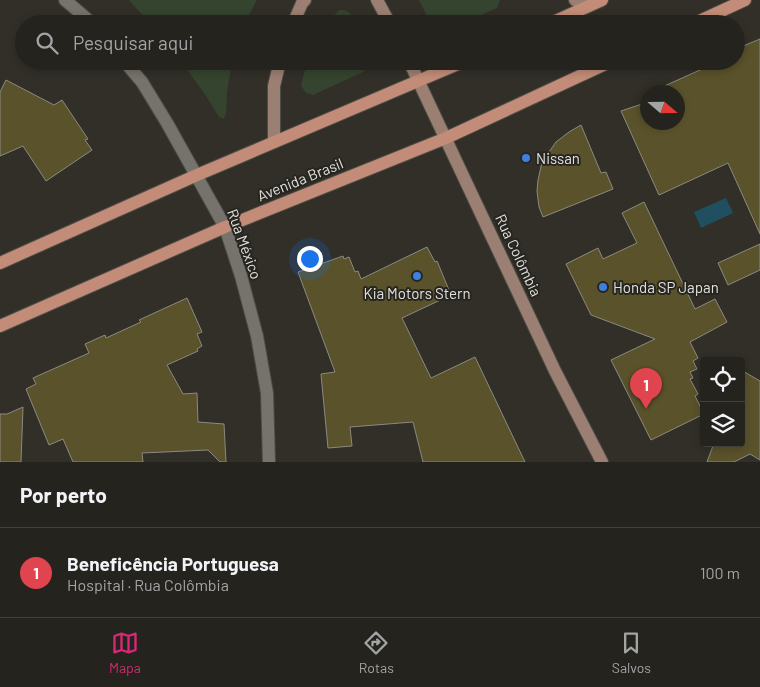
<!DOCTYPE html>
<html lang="pt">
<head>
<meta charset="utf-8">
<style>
	body { margin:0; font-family:Barlow,sans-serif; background:#312f2b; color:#f1f3f6 }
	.controls { position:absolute; right:15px; bottom:15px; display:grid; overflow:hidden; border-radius:5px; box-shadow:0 2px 8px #0003 }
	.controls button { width:45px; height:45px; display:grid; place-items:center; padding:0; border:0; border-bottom:1px solid #42403c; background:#25231e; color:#f1f3f6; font:25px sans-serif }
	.compass { position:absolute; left:640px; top:85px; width:45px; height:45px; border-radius:50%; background:#25231e; box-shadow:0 2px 8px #0003; rotate:110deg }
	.you { position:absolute; left:309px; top:258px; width:18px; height:18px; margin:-12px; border:4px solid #fff; border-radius:50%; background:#1a73e8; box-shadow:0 0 0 8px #1a73e833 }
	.badge { display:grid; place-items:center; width:32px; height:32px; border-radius:50%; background:#db2777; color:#fff; font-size:16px; font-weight:700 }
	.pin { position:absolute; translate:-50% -41px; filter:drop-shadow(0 1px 2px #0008) }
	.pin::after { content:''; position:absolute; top:26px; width:18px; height:15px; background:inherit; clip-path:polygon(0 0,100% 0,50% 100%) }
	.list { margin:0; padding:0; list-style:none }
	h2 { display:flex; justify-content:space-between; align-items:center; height:65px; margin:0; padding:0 20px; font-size:21px }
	h2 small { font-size:16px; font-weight:400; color:#a3a4a4 }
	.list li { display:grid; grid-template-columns:32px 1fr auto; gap:15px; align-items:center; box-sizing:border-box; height:90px; padding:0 20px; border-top:1px solid #42403c }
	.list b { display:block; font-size:19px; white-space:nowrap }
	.list p { margin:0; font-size:16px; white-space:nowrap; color:#a3a4a4 }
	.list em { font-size:16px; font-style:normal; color:#a3a4a4 }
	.icon { flex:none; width:28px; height:28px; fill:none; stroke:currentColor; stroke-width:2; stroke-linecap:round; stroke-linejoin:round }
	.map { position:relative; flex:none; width:760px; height:462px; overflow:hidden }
	.search { position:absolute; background:#25231e; box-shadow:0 2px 8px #0003; left:15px; right:15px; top:15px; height:55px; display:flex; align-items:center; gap:12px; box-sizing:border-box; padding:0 18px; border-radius:28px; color:#a3a4a4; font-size:19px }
	.sheet { height:155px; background:#25231e }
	nav { display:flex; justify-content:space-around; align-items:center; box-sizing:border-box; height:70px; border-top:1px solid #42403c; background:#25231e; font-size:14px; color:#a3a4a4 }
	nav a { display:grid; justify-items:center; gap:2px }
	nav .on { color:#db2777 }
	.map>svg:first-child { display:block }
	.green { fill:#34442f }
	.water { fill:#204f60 }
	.building { fill:#5a522b; stroke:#8b8a82 }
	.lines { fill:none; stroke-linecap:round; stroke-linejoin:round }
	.street-casing { stroke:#4d4c46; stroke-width:14 }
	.secondary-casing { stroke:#4d4c46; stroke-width:14 }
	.primary-casing { stroke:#4d4c46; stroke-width:14 }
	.street { stroke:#75736b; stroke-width:12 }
	.secondary { stroke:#9b7f72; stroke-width:12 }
	.primary { stroke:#c28c78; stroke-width:12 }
	.shop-dot { fill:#3f7fe0; stroke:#27251f; stroke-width:2 }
	.labels { text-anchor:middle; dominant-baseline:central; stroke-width:4; stroke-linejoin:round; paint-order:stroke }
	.poi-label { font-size:15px; fill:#e2e1dd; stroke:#27251f; text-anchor:start }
	.street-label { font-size:15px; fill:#e2e1dd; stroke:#27251f }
</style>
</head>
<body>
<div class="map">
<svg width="760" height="462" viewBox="0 0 760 462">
	<rect width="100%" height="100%" fill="#312f28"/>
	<g class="green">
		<path d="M 129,0 L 257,0 L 244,24 L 150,24 Z"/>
		<path d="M 419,0 L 500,0 L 497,8 L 461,24 L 431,24 Z"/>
		<path d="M 339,10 C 350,9 352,15 356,24 L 326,24 Z"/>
		<path d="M 181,61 L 232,61 L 227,93 L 226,113 L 224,119 L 219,117 L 206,96 Z"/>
		<path d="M 307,61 L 371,61 L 367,69 L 363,72 L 313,95 L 306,93 L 301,86 Z"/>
	</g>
	<path class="water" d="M 726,198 L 733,213 L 701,228 L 694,212 Z"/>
	<g class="building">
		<path d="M 760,39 L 760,234 L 728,163 L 659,195 L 621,111 L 648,102 L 648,122 L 678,122 L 678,92 L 651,92 L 720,61 L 736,61 L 736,49 Z"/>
		<path d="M 6,80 L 54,105 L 62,100 L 88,139 L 85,140 L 92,150 L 46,181 L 23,146 L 0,156 L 0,92 Z"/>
		<path d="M 581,125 L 601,173 L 606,172 L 613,189 L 543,217 L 539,207 L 537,191 L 538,180 L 542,162 L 556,142 L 569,132 Z"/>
		<path d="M 644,202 L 695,309 L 715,299 L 727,322 L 690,342 L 698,358 L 693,361 L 697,369 L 690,372 L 693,378 L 690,379 L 698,394 L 695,396 L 704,414 L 651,440 L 611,360 L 655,339 L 591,315 L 566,264 L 598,248 L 603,259 L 637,243 L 622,213 Z"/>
		<path d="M 760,244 L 760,270 L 728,285 L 718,263 Z"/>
		<path d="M 427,247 L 435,262 L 437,261 L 451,295 L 402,318 L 431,378 L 475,357 L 525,462 L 423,462 L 413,422 L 350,427 L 352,446 L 328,448 L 321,374 L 335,372 L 298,272 L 343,256 L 344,259 L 349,257 L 355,272 L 358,271 L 361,279 Z"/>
		<path d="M 187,298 L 202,332 L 197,334 L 202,346 L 197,349 L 198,351 L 167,365 L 183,394 L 197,393 L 198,422 L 224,424 L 226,462 L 220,462 L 208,450 L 142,453 L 143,462 L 73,462 L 63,439 L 49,445 L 26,389 L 36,384 L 33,378 L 89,353 L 85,344 L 105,335 L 106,338 L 141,322 L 139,320 Z"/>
		<path d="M 741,370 L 760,381 L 760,460 L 750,454 L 734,462 L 707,462 L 714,443 L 741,443 Z"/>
		<path d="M 23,407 L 21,462 L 0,462 L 0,414 L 7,414 Z"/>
	</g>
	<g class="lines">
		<defs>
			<g id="street">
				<path d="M 65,0 L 93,24"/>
				<path d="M 124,61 L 142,82 L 167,123 L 225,227 L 241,276 L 257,336 L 267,393 L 269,462"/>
			</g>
			<g id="secondary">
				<path d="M 377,0 L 390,24"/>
				<path d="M 575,0 L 588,6"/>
				<path d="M 293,24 L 302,3 L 305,0"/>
				<path d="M 409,61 L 555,371 L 602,462"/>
				<path d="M 274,142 L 274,86 L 280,61"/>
			</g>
			<g id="primary">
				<path d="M 549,24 L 602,0"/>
				<path d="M 693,24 L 745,0"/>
				<path d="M 0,263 L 197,175 L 465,61"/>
				<path d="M 0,326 L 225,227 L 446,138 L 612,61"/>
			</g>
		</defs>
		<use href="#street" class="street-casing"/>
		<use href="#secondary" class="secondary-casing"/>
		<use href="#primary" class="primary-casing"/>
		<use href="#street" class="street"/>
		<use href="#secondary" class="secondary"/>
		<use href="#primary" class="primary"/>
	</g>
	<g class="shop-dot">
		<circle cx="526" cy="158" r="5"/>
		<circle cx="417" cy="276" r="5"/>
		<circle cx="603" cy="287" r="5"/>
	</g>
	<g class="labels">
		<g class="poi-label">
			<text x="536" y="158">Nissan</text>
			<text x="613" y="287">Honda SP Japan</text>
			<text x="417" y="293" text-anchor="middle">Kia Motors Stern</text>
		</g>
		<g class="street-label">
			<text transform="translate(300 179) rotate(-22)">Avenida Brasil</text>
			<text transform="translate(245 244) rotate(70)">Rua México</text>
			<text transform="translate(519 255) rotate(65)">Rua Colômbia</text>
		</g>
	</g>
</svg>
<div class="controls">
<button><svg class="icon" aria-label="locate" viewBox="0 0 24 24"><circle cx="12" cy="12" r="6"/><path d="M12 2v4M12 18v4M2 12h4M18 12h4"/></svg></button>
<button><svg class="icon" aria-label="layers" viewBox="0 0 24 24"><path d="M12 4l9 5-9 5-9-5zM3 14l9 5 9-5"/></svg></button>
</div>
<svg class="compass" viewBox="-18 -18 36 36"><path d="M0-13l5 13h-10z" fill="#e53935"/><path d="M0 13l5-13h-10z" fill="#a3a4a4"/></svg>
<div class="you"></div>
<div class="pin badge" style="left:646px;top:409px;background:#e0444e">1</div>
<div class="search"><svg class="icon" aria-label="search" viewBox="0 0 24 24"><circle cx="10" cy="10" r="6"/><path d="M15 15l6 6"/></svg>Pesquisar aqui</div>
</div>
<section class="sheet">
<h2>Por perto<small></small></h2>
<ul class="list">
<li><span class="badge" style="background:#e0444e">1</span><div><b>Beneficência Portuguesa</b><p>Hospital · Rua Colômbia</p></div><em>100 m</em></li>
</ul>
</section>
<nav>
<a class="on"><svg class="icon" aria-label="map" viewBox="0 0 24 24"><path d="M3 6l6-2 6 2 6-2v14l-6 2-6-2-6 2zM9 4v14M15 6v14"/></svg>Mapa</a>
<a><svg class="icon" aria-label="directions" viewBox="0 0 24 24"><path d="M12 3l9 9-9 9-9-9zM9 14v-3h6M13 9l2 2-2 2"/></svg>Rotas</a>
<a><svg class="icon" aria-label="saved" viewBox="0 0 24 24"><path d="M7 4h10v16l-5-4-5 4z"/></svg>Salvos</a>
</nav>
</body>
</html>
